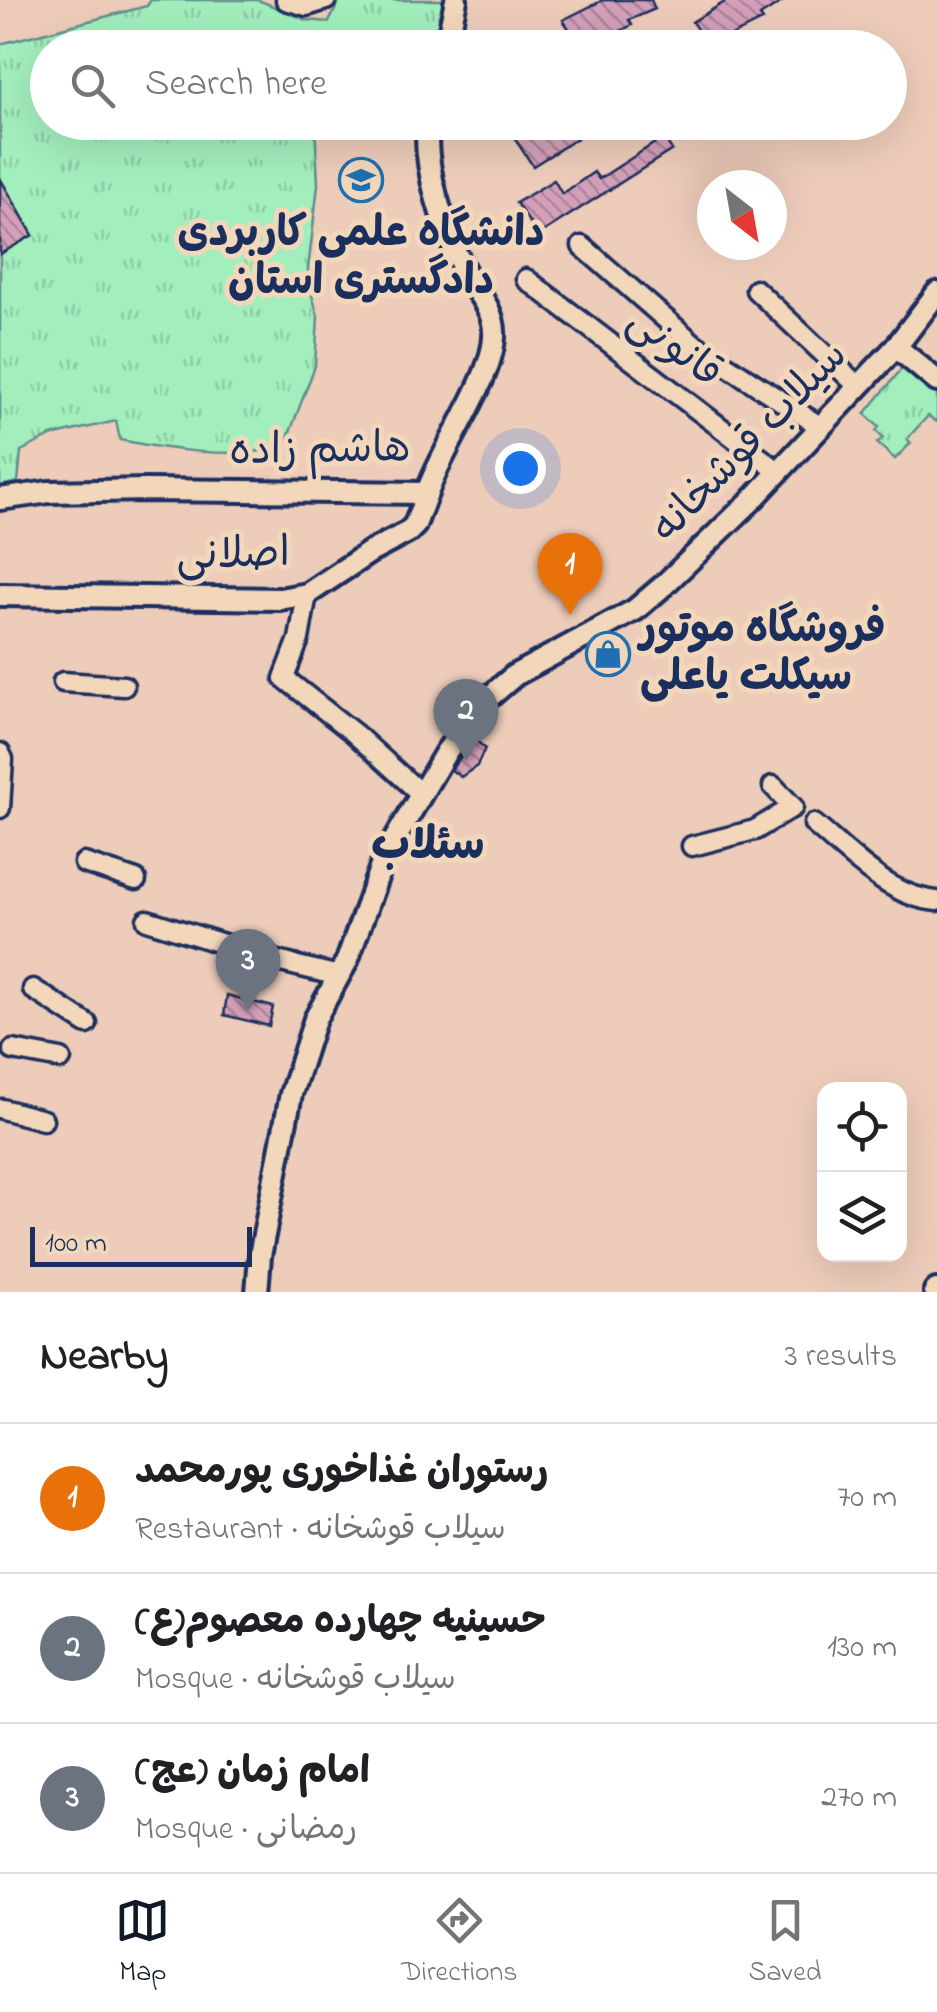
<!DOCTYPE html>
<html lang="en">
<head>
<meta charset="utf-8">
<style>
	body { margin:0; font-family:"Indie Flower","Playpen Sans Arabic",sans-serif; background:#f6f6f6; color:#202124 }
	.controls { position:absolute; right:30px; bottom:30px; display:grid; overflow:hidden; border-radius:20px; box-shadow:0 10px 40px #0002 }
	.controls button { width:90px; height:90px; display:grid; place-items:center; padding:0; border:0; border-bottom:2px solid #e0e0e0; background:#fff; color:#202124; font:50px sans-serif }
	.compass { position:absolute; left:697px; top:170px; width:90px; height:90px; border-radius:50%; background:#fff; box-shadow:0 10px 40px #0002; rotate:149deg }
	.scale { position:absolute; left:30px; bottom:25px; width:222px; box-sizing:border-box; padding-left:10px; border:5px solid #1b2f5e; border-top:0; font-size:28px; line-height:35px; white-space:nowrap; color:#1b2f5e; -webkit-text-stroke:8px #f3d7ba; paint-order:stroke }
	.you { position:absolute; left:520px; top:468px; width:35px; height:35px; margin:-25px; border:8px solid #fff; border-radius:50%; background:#1a73e8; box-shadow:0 0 0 15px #1a73e833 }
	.badge { display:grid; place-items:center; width:65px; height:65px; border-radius:50%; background:#111827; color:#fff; font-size:32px; font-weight:700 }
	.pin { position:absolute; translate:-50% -82px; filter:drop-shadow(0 2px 5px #0008) }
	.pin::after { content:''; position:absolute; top:52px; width:35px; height:30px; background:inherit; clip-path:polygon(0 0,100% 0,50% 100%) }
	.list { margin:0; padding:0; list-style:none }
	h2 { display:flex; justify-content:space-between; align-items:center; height:130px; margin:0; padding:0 40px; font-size:42px }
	h2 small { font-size:32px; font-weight:400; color:#757577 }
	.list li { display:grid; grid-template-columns:65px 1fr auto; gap:30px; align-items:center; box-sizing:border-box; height:150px; padding:0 40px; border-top:2px solid #e0e0e0 }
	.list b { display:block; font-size:38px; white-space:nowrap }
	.list p { margin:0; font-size:32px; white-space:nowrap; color:#757577 }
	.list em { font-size:32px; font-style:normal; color:#757577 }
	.icon { flex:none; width:55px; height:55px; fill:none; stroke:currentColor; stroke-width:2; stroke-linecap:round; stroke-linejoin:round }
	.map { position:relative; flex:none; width:937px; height:1292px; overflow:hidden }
	.search { position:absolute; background:#fff; box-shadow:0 10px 40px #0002; left:30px; right:30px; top:30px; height:110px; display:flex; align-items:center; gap:25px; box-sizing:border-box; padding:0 35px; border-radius:55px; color:#757577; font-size:38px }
	.sheet { height:580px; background:#fff }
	nav { display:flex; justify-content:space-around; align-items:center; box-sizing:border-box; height:140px; border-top:2px solid #e0e0e0; background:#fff; font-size:28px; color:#757577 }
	nav a { display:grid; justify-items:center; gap:5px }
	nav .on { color:#111827 }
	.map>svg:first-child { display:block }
	.park { fill:url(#park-tufts); stroke:#5f8e8e; stroke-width:2.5 }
	.building { fill:url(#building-back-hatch); stroke:#1b2f5e; stroke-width:2.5 }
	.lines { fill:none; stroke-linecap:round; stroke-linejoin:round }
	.minor-casing { stroke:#1b2f5e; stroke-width:25 }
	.tertiary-casing { stroke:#1b2f5e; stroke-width:28 }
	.secondary-casing { stroke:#1b2f5e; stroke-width:30 }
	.minor { stroke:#f3d7ba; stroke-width:18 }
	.tertiary { stroke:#f3d7ba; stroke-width:20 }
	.secondary { stroke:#f3d7ba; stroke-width:22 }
	.labels { text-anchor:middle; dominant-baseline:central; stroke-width:10; stroke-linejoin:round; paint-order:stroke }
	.poi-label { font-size:42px; font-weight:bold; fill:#1b2f5e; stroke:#f3d7ba }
	.street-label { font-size:42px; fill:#1b2f5e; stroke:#f3d7ba }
	.neighbourhood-label { font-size:45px; font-weight:bold; fill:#1b2f5e; stroke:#f3d7ba }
</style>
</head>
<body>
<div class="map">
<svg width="937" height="1292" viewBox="0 0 937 1292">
	<defs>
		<pattern id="park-tufts" width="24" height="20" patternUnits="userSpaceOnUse" patternTransform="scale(2.5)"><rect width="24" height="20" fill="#a3eebd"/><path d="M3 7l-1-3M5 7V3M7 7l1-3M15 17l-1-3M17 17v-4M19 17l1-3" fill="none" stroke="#8ccca5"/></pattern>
		<pattern id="building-back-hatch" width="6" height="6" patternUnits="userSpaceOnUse" patternTransform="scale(2.5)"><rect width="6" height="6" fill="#d4a0b9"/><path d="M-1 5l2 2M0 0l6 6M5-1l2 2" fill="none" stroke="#ab839a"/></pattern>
	</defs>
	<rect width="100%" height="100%" fill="#edccba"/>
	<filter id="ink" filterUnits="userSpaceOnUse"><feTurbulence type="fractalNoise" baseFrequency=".01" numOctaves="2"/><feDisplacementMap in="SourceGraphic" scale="20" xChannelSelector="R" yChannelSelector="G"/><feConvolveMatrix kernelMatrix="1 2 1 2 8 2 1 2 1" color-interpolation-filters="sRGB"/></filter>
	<g filter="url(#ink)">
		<g class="park">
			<path d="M 151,0 L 258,0 L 307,20 L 329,22 L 340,0 L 443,0 L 438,29 L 429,47 L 48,48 L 48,122 L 315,123 L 318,185 L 307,278 L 318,316 L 315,366 L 284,448 C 229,458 174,451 120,440 L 116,421 L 51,436 L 21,451 L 18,482 L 0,486 L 0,44 L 147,6 Z"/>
			<path d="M 904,366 L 937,392 L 937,422 L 928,416 L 907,439 L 911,443 L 895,459 L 877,443 L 883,438 L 876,431 L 879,427 L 865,414 Z"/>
		</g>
		<g class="building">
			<path d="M 603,0 L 651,0 L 655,9 L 629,20 L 632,25 L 607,38 L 604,33 L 580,45 L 563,20 Z"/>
			<path d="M 728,0 L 785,0 L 760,16 L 763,20 L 709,47 L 692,22 Z"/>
			<path d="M 535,122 L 603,122 L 533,166 L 513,136 Z"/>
			<path d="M 664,137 L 672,150 L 538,235 L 516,203 L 554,180 L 562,194 L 594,172 L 599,179 Z"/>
			<path d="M 0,178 L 33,235 L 0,254 Z"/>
			<path d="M 474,739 L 485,748 L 477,766 L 461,777 L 451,770 Z"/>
			<path d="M 227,995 L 273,1007 L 269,1026 L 224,1015 Z"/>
		</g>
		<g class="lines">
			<defs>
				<g id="minor">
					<path d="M 286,0 L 307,6 L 326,0"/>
					<path d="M 582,246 L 694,344 L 821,427"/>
					<path d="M 526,279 L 779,472"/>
					<path d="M 756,290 L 859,387"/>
					<path d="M 307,594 L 299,639 L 284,678 L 355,734 L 420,793"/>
					<path d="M 63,682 L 124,686"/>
					<path d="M 0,753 L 3,759 L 0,808"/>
					<path d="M 814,824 C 850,854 889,897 937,901"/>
					<path d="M 692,846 L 755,830 L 793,807 L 773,786"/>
					<path d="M 84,863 L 136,880"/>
					<path d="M 147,920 L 281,962 L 339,976"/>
					<path d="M 33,989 L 87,1024"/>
					<path d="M 13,1050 L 61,1059"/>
					<path d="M 2,1109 L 43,1120"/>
				</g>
				<g id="tertiary">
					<path d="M 446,48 L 456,0"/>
					<path d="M 896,347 L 937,381"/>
					<path d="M 0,499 L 49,492 L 146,490 L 427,493 C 441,449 497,373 494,331 C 493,306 474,291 464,270 C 446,235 420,161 429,122"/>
					<path d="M 0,595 L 280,599 L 307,594 L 370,552 L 408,532 L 415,525 L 427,493"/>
					<path d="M 257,1292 L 260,1256 L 291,1094 L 315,1019 L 347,961 L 384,858 L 446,752 L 487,699 L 515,675 L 635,610 L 663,586 L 754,498 L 815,433 L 896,347 L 937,293"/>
				</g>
				<path id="secondary" d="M 936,1292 L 937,1291"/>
			</defs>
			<use href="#minor" class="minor-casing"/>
			<use href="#tertiary" class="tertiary-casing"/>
			<use href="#secondary" class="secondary-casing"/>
			<use href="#minor" class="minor"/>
			<use href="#tertiary" class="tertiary"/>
			<use href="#secondary" class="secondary"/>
		</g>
	</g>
	<defs>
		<symbol id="university-ring" viewBox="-11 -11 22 22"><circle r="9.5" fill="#f3d7ba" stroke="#1f6fb2" stroke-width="1.5"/><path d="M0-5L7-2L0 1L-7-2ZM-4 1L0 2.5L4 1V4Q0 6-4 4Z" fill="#1f6fb2"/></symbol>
		<symbol id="shop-ring" viewBox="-11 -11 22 22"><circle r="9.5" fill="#f3d7ba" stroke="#1f6fb2" stroke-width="1.5"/><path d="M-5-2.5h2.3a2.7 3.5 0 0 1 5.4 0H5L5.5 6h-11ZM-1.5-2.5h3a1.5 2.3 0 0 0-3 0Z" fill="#1f6fb2"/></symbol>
	</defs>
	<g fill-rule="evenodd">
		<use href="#university-ring" x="336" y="155" width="50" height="50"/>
		<use href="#shop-ring" x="583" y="629" width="50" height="50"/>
	</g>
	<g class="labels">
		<g class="poi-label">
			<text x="361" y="234">دانشگاه علمی کاربردی<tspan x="361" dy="48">دادگستری استان</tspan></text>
			<text x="640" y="630" text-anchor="start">فروشگاه موتور<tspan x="640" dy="48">سیکلت یاعلی</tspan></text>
		</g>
		<g class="street-label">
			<text transform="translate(674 348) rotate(37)">قانونی</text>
			<text transform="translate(750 443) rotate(-46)">سیلاب قوشخانه</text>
			<text transform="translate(320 451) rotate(-1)">هاشم زاده</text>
			<text transform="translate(233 556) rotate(-2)">اصلانی</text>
		</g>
		<g class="neighbourhood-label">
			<text x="428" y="847">سئلاب</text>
		</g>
	</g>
</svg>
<div class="controls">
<button><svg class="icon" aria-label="locate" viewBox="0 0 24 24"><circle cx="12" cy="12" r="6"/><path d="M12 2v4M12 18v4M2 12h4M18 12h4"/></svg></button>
<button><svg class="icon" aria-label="layers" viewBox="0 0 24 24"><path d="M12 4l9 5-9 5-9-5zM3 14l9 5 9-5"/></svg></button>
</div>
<svg class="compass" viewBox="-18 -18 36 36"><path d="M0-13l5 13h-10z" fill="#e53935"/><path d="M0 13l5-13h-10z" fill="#757577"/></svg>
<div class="scale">100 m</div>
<div class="you"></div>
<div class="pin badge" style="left:570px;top:615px;background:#e8710a">1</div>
<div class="pin badge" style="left:466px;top:761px;background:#6b7280">2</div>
<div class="pin badge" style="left:248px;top:1011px;background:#6b7280">3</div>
<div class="search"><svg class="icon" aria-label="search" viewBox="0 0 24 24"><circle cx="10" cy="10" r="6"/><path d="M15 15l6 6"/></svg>Search here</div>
</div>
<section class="sheet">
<h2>Nearby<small>3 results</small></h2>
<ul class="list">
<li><span class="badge" style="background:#e8710a">1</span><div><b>رستوران غذاخوری پورمحمد</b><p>Restaurant · سیلاب قوشخانه</p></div><em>70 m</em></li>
<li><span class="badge" style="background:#6b7280">2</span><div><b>حسینیه چهارده معصوم(ع)</b><p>Mosque · سیلاب قوشخانه</p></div><em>130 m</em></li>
<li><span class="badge" style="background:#6b7280">3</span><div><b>امام زمان (عج)</b><p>Mosque · رمضانی</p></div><em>270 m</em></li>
</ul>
</section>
<nav>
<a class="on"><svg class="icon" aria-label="map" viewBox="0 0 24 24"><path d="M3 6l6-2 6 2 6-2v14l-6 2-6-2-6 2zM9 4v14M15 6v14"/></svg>Map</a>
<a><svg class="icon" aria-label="directions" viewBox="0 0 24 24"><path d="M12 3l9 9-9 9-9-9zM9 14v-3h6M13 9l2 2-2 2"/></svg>Directions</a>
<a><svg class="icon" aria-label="saved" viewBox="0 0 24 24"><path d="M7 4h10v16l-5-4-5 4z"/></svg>Saved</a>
</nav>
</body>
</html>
